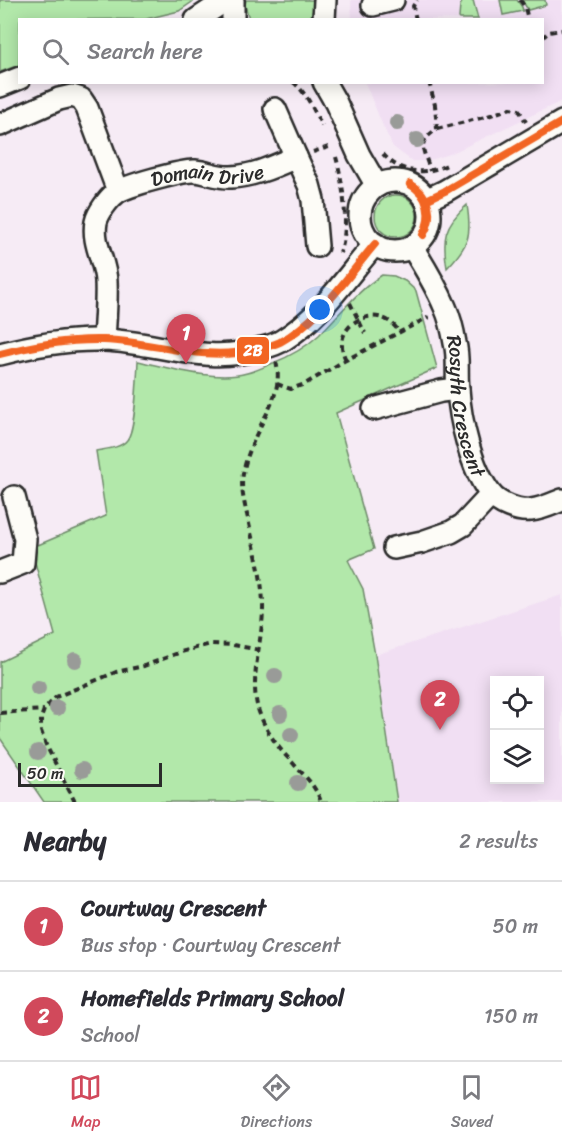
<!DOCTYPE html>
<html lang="en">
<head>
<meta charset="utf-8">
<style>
	body { margin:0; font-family:Sriracha,sans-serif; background:#f2f2f3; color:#2b2b33 }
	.controls { position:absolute; right:18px; bottom:18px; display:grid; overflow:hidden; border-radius:0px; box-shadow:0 3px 15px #0003 }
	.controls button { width:54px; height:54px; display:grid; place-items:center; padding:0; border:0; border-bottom:2px solid #e1e1e2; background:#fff; color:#2b2b33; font:30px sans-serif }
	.scale { position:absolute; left:18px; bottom:15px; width:144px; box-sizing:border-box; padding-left:6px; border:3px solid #2b2b2b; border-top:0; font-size:16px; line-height:21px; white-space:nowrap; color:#2b2b2b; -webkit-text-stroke:4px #fdfcf7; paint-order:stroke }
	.you { position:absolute; left:320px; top:310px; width:21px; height:21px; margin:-15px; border:4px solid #fff; border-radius:50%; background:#1a73e8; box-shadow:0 0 0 9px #1a73e833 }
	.badge { display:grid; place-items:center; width:39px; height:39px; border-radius:50%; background:#d1495b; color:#fff; font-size:20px; font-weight:700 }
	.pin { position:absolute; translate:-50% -50px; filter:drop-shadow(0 2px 3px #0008) }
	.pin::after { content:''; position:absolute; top:32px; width:21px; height:18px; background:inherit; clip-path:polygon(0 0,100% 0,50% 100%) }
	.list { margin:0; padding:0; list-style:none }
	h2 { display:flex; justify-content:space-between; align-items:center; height:78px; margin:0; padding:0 24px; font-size:26px }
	h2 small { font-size:20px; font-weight:400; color:#7c7c81 }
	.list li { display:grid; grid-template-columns:39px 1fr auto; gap:18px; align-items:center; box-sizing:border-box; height:90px; padding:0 24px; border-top:2px solid #e1e1e2 }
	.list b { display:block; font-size:22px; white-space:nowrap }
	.list p { margin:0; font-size:20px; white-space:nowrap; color:#7c7c81 }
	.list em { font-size:20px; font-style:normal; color:#7c7c81 }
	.icon { flex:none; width:33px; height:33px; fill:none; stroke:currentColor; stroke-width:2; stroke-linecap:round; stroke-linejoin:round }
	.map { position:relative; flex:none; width:562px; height:802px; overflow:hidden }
	.search { position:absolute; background:#fff; box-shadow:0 3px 15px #0003; left:18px; right:18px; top:18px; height:66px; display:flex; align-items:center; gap:15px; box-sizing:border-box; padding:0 21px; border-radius:0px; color:#7c7c81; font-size:22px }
	.sheet { height:258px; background:#fff }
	nav { display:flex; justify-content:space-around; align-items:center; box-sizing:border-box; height:84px; border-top:2px solid #e1e1e2; background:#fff; font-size:16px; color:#7c7c81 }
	nav a { display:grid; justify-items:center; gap:3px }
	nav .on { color:#d1495b }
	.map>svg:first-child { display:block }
	.built { fill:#f1dff3; fill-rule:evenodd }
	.green { fill:#b2e8aa; stroke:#6e8a6a; stroke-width:1.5 }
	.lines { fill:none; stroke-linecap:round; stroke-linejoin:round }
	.minor-casing { stroke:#2b2b2b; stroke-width:26 }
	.path { stroke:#2b2b2b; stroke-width:4; stroke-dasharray:6 4.5; stroke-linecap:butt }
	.minor { stroke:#fdfcf7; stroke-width:21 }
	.bus-1-casing { stroke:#fdfcf7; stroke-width:12 }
	.bus-1 { stroke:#f26522; stroke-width:8 }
	.tree { fill:#999b98 }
	.labels { text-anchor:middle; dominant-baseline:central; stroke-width:5; stroke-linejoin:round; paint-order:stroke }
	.street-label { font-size:20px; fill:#2b2b2b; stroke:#fdfcf7 }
	.line-badge { stroke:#fdfcf7; stroke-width:2 }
	.badge-label { font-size:16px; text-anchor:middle; font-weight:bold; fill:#fff }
</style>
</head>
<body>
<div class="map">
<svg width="562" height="802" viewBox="0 0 562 802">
	<rect width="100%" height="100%" fill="#f6ebf5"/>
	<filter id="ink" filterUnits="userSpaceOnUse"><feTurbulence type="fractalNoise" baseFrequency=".0167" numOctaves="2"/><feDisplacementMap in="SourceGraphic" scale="12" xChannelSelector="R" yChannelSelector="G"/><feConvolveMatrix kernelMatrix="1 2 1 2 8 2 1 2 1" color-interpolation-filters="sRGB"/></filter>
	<g filter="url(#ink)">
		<g class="built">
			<path d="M 351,0 L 562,0 L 562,101 L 450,154 L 427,161 L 412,161 L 393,147 L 383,126 L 365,83 L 542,82 L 542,20 L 352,19 Z"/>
			<path d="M 562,595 L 562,802 L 397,802 L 375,655 ZM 494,680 L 540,680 L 540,780 L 494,780 Z"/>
		</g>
		<g class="green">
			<path d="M 0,0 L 195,0 L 179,11 L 146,19 L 20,20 L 19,65 L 0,72 Z"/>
			<path d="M 246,0 L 313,0 L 313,10 L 310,19 L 249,19 L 245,5 Z"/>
			<path d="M 463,0 L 473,0 L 478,19 L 460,19 L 459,18 L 460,6 Z"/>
			<path d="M 500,0 L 517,0 L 522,7 L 523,11 L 503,15 Z"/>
			<path d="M 522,0 L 545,0 L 546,5 L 528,10 Z"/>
			<circle cx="396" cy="216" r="21"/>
			<path d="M 467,205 C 472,236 469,245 447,268 C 442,238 444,225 467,205 Z"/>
			<path d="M 382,275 L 394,276 L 405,281 L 416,291 L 437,368 L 336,413 L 374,549 L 348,560 L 363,589 L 375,655 L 397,802 L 44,802 L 0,738 L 0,662 L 55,635 L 31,548 L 106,516 L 96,451 C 106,449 121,448 127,440 C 136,429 137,378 138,361 C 169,368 217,382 247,373 C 256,371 264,367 273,363 C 291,356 305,348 319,335 C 340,314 357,291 382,275 Z"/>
		</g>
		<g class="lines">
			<defs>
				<g id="minor">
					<path d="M 233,0 L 233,20"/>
					<path d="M 373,5 L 393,0"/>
					<path d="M 196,20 L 226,0"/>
					<path d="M 324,20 L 325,0"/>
					<path d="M 324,82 L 336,103 L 359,155 L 377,186"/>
					<path d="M 0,86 L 20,78"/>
					<path d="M 275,109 L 296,157"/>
					<path d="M 0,125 L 59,99 L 72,96 L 81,99 L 87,108 L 118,191"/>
					<circle cx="395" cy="216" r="35"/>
					<path d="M 426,200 L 445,191 L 562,122"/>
					<path id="s1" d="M 412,247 C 424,266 436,286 445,307 C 450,318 453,331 455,343 C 459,357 456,374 458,389 C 460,420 471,468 490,493 C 498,504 519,512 531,510 C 542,509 552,504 562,500"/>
					<path id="s2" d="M 104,340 C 105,320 107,300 106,281 C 105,261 92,243 96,222 C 98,213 108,199 116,193 C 124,186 184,170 195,171 C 207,172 219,178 231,177 C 254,176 275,166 296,157 L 309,185 L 313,200 L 317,246"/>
					<path d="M 0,354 C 34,345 69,339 104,340 C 160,342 206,366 262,348 C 270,346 277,344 283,340 C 322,316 346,277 375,244"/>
					<path d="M 374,409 L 441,391 L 458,389"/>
					<path d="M 394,548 L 422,542 L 451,532 L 463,525 L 491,495"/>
					<path d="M 0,572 L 23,563 L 25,539 L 14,497"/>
				</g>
			</defs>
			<use href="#minor" class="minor-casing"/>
			<g class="path">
				<path d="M 520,0 L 525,7 L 528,20"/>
				<path d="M 416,20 L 413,6 L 417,0"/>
				<path d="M 542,38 L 549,32 L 562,30"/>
				<path d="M 293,82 C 307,93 314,111 322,126"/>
				<path d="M 429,82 L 435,105 L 437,129 C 415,144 424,148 430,171"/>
				<path d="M 437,129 L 485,117 L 511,108 L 519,110 L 526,122"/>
				<path d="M 313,152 L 332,146"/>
				<path d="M 383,154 C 400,174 425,175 447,165"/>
				<path d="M 336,157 C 343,182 350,229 340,253"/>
				<path d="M 350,303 L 365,333"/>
				<path d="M 346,360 C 327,324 380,299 399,332"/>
				<path d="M 276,362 C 282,384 272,404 262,423 C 255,436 245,460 243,474 C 240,489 245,505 248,519 C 254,548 262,575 263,604 C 264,640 246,684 261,717 C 268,734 279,749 292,762 C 304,776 315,784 321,802"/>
				<path d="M 277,384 L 291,389 L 305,384 L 344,361 L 429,317"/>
				<path d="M 0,713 L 44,710"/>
				<path d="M 75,802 L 46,745 L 41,731 L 41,718 L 44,710 L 56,697 L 116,672 L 144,666 L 181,652 L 211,644 L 233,645 L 260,650"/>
			</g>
			<use href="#minor" class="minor"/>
			<defs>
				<g id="bus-1">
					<path d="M 410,184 C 429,194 435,216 423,235"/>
					<path d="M 410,184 C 429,195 433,216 423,235"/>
					<path d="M 426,200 L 445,191 L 562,122"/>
					<path d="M 0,354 C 34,345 69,339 104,340 C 155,342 203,362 254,350 C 262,348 272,346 280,342 C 320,320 346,278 375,244"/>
				</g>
			</defs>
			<use href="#bus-1" class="bus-1-casing"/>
			<use href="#bus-1" class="bus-1"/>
		</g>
		<g class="tree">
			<circle cx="397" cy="123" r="8"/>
			<circle cx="417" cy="140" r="8"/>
			<circle cx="75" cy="660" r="8"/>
			<circle cx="275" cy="676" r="8"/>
			<circle cx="38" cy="688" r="8"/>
			<circle cx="57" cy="708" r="8"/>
			<circle cx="280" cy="714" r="8"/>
			<circle cx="291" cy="735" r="8"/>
			<circle cx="38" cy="752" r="8"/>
			<circle cx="82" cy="770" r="8"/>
			<circle cx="298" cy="783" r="8"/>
		</g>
	</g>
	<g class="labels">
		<g class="street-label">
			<text stroke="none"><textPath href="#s2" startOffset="250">Domain Drive</textPath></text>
			<text stroke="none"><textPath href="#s1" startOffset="170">Rosyth Crescent</textPath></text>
		</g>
	</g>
	<rect class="line-badge" x="236" y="336" width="34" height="29" rx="6" fill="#f26522"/>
	<g class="badge-label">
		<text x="253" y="356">2B</text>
	</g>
</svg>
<div class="controls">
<button><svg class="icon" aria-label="locate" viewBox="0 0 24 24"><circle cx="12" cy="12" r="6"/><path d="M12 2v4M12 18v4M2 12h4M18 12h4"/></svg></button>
<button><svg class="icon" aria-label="layers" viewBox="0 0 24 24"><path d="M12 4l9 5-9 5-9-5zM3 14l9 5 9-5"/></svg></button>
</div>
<div class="scale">50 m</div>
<div class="you"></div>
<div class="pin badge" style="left:186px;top:364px">1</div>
<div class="pin badge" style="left:440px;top:730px">2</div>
<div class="search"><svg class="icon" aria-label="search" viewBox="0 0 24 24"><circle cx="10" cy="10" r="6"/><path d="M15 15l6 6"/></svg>Search here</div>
</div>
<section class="sheet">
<h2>Nearby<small>2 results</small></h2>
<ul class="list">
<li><span class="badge">1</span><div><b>Courtway Crescent</b><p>Bus stop · Courtway Crescent</p></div><em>50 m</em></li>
<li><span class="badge">2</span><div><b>Homefields Primary School</b><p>School</p></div><em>150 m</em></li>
</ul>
</section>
<nav>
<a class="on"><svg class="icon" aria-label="map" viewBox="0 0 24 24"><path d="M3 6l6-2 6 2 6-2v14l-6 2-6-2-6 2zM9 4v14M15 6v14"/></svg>Map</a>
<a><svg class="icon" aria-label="directions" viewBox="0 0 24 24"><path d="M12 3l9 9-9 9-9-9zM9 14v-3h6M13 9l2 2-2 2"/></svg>Directions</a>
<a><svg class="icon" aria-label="saved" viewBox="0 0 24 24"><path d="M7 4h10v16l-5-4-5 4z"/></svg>Saved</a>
</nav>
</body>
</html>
